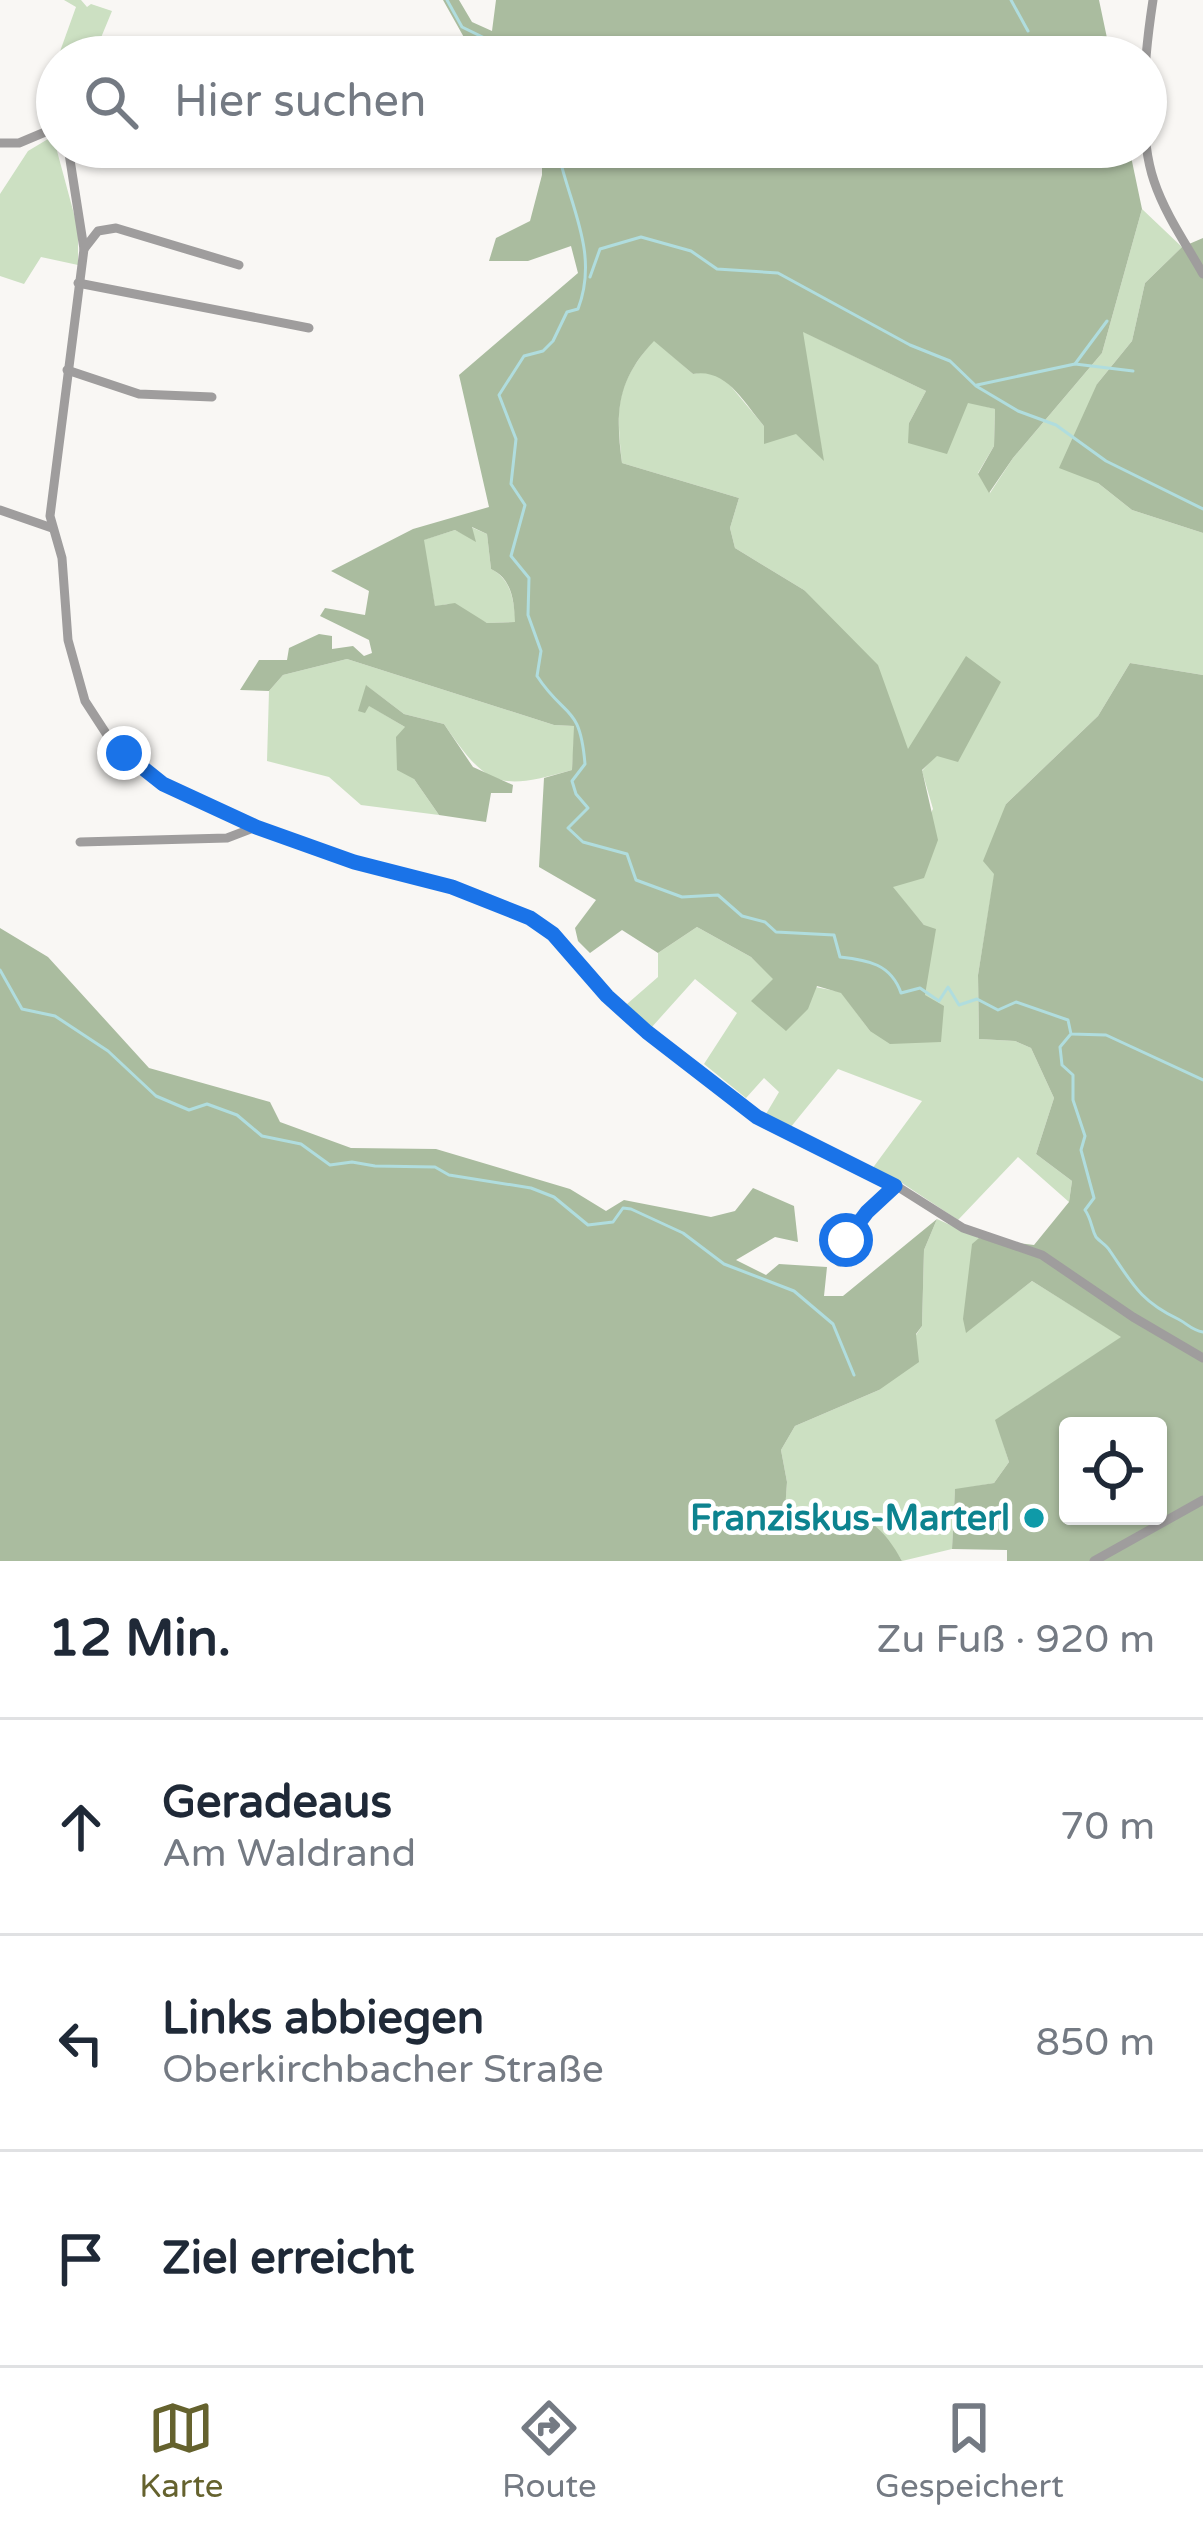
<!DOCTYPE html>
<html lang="de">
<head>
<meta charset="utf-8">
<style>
	body { margin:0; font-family:"Varela Round",sans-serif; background:#f6f6f7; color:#1f2937 }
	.controls { position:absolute; right:36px; bottom:36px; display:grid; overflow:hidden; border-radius:12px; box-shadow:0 3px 9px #0004 }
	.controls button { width:108px; height:108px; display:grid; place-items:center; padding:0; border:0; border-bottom:3px solid #e0e1e3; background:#fff; color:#1f2937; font:60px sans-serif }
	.stop { position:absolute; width:36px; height:36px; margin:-27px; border:9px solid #1a73e8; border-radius:50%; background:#fff }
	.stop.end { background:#1a73e8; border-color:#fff; box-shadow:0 3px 12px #0008 }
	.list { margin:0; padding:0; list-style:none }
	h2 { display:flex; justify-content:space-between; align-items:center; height:156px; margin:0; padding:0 48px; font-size:51px }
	h2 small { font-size:39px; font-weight:400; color:#747a83 }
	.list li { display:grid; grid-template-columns:78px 1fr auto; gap:36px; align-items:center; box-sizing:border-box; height:216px; padding:0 48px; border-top:3px solid #e0e1e3 }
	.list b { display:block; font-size:45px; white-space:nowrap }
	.list p { margin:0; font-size:39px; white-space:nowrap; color:#747a83 }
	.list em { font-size:39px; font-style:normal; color:#747a83 }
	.icon { flex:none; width:66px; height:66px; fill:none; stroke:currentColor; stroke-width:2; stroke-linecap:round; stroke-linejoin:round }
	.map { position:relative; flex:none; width:1203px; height:1561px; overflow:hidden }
	.search { position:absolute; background:#fff; box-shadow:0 3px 9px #0004; left:36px; right:36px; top:36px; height:132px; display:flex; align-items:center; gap:30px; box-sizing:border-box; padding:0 42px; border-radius:66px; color:#747a83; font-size:45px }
	.sheet { height:804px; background:#fff }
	nav { display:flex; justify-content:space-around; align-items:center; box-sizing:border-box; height:168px; border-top:3px solid #e0e1e3; background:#fff; font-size:33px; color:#747a83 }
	nav a { display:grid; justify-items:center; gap:6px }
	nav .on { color:#65622e }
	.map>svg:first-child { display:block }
	.green { fill:#cce0c2 }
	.forest { fill:#aabc9f; fill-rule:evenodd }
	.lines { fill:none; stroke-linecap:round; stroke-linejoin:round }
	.stream { stroke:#b0ddde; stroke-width:3 }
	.minor { stroke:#9f9d9d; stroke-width:9 }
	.route { stroke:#1a73e8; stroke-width:15 }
	.culture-dot { fill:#0f9aa8; stroke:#fff; stroke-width:4.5 }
	.labels { text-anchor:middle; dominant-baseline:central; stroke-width:9; stroke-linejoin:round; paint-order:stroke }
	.culture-label { font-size:36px; font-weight:bold; fill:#0d838f; stroke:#fff; text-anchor:end }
</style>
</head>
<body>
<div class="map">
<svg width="1203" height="1561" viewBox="0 0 1203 1561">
	<rect width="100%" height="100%" fill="#f9f7f4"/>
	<g class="green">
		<path d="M 64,0 L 81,0 L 87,7 L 91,4 L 112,11 L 93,57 L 58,57 L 76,7 Z"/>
		<path d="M 53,136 L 78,229 L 78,265 L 41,257 L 24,284 L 0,276 L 0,194 L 28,151 Z"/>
		<path d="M 1142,209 L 1182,247 L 1145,283 L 1132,341 L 1097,384 L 1098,483 L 1132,510 L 1203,533 L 1203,675 L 1130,663 L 1098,716 L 1006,804 L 978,975 L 979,1039 L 1015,1041 L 1031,1048 L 1054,1098 L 1036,1154 L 1072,1181 L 1069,1202 L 1018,1157 L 958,1220 L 902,1183 L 872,1169 L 922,1101 L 838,1069 L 790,1128 L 766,1114 L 779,1092 L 764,1078 L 746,1098 L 704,1064 L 737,1013 L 695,979 L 651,1028 L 627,1004 L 658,977 L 658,953 L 697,927 L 751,957 L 774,979 L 841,992 L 870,1031 L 925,996 L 924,925 L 892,887 L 933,809 L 922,771 L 1001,682 L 908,751 L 804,590 L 735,548 L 730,528 L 739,498 L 622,463 C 616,407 615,385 654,340 L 693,374 L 708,371 L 724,378 L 764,426 L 796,433 L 823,458 L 802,331 L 926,391 L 909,423 L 969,402 L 995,409 L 994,446 L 978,473 L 990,493 L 1013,458 L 1102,353 Z"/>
		<path d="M 471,527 L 487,534 L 491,569 C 512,580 513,599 516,622 L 487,623 L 447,604 L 435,607 L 423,540 L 455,530 L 475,540 Z"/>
		<path d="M 347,659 L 554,725 L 575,726 L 572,770 C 498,791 487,787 444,724 L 404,714 L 367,686 L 368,705 L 405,727 L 414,779 L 439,815 L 361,805 L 329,777 L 267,761 L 269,691 L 283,675 Z"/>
		<path d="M 937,1219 L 979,1238 L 966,1332 L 1032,1281 L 1122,1337 L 996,1420 L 1009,1462 L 994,1483 L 955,1490 L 952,1549 L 902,1561 C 890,1540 859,1511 833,1512 C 816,1512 801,1519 785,1510 L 787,1482 L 781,1450 L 795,1426 L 879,1390 L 922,1326 L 924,1250 Z"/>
	</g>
	<g class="forest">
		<path d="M 443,0 L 459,0 L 472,22 L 492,31 L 496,0 L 1099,0 L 1111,57 L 475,57 Z"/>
		<path d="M 542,147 L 1129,147 L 1142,209 L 1102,353 L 1013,458 L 989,493 L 978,474 L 994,446 L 995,409 L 968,403 L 947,454 L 908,443 L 909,423 L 926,391 L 803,332 L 824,461 L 796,434 L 764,444 L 764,426 C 744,403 727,368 693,374 L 654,341 C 617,380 615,412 622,463 L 739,498 L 730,528 L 735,548 L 804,590 L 878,665 L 908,749 L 966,656 L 1001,682 L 958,762 L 937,756 L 922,770 L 938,840 L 924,878 L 893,887 L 924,925 L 936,929 L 925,995 L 944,1006 L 941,1042 L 890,1044 L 870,1031 L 841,993 L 817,986 L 808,1009 L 786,1031 L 751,1001 L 773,979 L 751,957 L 697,927 L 658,953 L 622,930 L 590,953 L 578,941 L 575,928 L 596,900 L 539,867 L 544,778 L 572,770 L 574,726 L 554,725 L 347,659 L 283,675 L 269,691 L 240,690 L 259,660 L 287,660 L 289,648 L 319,634 L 332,636 L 332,649 L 353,646 L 364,656 L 372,653 L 369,640 L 320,616 L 325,608 L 365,615 L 369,591 L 331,571 L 413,529 L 489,507 L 459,375 L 578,273 L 571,246 L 528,261 L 489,261 L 496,238 L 530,221 L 542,175 ZM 472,527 L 487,534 L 491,569 C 512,579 514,600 515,622 L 487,623 L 455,603 L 435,606 L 424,540 L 455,530 L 476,542 Z"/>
		<path d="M 1203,238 L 1203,533 L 1132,510 L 1098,483 L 1059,468 L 1097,384 L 1132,341 L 1145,283 L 1182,247 Z"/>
		<path d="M 1130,663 L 1203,675 L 1203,1561 L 1007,1561 L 1007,1550 L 952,1549 L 955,1489 L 994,1483 L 1009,1462 L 995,1420 L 1121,1337 L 1032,1281 L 966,1333 L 963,1319 L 972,1244 L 979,1238 L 1034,1245 L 1069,1202 L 1072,1181 L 1036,1154 L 1054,1098 L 1031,1048 L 1015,1041 L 979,1039 L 978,975 L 994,874 L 983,861 L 1006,804 L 1098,716 ZM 1068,1426 L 1158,1426 L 1158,1516 L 1068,1516 Z"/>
		<path d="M 366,685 L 404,714 L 444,724 L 473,767 L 513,785 L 512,793 L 491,793 L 486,822 L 439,815 L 414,779 L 397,770 L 396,737 L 405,727 L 369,706 L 365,713 L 358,711 Z"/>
		<path d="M 0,928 L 48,957 L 149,1068 L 270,1102 L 280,1122 L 351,1148 L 436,1149 L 570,1189 L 606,1211 L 624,1200 L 711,1217 L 735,1211 L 753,1188 L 794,1206 L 798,1242 L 775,1237 L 736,1260 L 766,1275 L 779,1264 L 827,1267 L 824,1296 L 843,1296 L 937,1219 L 924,1250 L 922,1326 L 916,1334 L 919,1362 L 879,1390 L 795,1426 L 781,1450 L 787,1482 L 785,1511 C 798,1518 810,1514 824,1513 C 863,1508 884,1528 902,1561 L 0,1561 Z"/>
	</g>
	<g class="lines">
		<g class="stream">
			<path d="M 447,0 L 462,27 L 511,51 L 512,57"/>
			<path d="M 1011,0 L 1028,31"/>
			<path d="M 557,147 C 568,203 600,252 578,309 L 567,312 L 553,341 L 543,351 L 524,356 L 499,395 L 516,439 L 511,484 L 525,505 L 511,556 L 529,578 L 528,615 L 541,651 L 537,676 C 565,719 580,703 585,764 L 572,781 L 576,794 L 588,808 L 568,828 L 583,842 L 627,854 L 636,880 L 682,897 L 718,895 L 742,916 L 765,922 L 776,932 L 834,935 L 840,957 C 868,960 891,964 901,993 L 920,988 L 939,1001 L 948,987 L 959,1005 L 977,999 L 998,1010 L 1016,1002 L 1068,1020 L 1071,1034 L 1106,1035 L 1203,1080"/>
			<path d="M 590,277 L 600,249 L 641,237 L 691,251 L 717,269 L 778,273 L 910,345 L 950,361 L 976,386 L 1018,411 L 1056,425 L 1106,461 L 1203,509"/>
			<path d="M 1075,364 L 1133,371"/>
			<path d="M 977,385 L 1075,364 L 1107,321"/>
			<path d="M 0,970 L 22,1009 L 55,1016 L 108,1051 L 156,1096 L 189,1110 L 207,1104 L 237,1115 L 262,1136 L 301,1144 L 330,1165 L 352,1162 L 375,1166 L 435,1167 L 449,1175 L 531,1188 L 554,1197 L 588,1225 L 613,1222 L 623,1208 L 631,1209 L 683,1233 L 724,1264 L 794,1291 L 833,1324 L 854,1375"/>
			<path d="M 1070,1035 L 1060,1047 L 1062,1065 L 1073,1075 L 1073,1100 L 1085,1136 L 1081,1150 L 1094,1198 L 1085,1210 C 1092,1220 1091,1228 1096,1237 C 1100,1242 1107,1245 1110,1251 C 1132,1283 1140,1301 1178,1319 C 1188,1324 1191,1330 1203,1332"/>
		</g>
		<g class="minor">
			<path d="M 1153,0 C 1145,52 1137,131 1154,181 C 1165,214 1186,244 1203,274"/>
			<path d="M 0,143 L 19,143 L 57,127"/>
			<path d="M 68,147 L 84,249 L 50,516 L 62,558 L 68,640 L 85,701 L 111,741 L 150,776 L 178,792 L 256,827 L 354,862 L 461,890 L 530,918 L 553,934 L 607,996 L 647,1032 L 757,1117 L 895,1185 L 963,1228 L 1042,1255 L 1133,1317 L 1203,1358"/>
			<path d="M 84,249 L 98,231 L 116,228 L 239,265"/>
			<path d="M 78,283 L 309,328"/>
			<path d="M 67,370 L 139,394 L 212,397"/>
			<path d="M 0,510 L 52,528"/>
			<path d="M 80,842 L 227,838 L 256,827"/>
			<path d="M 839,1262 C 849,1229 871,1209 895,1185"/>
			<path d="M 1094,1561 L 1203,1500"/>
		</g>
	</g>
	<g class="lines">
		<path class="route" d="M 124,753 L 163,784 L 256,827 L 354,862 L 452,887 L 530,918 L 553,934 L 607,996 L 647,1032 L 757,1117 L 895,1186 L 867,1212 L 846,1240"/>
	</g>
	<circle class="culture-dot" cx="1034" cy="1518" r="12"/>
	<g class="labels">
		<g class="culture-label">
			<text x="1010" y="1518">Franziskus-Marterl</text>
		</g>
	</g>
</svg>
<div class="controls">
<button><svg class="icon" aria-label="locate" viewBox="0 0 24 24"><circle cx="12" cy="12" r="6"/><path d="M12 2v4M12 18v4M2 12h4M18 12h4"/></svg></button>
</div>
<div class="stop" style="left:846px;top:1240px"></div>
<div class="stop end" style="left:124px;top:753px"></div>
<div class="search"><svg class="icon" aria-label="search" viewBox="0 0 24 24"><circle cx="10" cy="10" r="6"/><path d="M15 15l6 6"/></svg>Hier suchen</div>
</div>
<section class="sheet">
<h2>12 Min.<small>Zu Fuß · 920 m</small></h2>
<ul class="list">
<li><svg class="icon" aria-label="ahead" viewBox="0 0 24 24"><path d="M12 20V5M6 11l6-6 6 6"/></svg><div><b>Geradeaus</b><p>Am Waldrand</p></div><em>70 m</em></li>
<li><svg class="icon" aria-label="left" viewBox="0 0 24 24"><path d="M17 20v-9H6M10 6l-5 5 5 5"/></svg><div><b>Links abbiegen</b><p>Oberkirchbacher Straße</p></div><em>850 m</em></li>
<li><svg class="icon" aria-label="arrive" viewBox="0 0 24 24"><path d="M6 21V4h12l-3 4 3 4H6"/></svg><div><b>Ziel erreicht</b></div></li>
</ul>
</section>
<nav>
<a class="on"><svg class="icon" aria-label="map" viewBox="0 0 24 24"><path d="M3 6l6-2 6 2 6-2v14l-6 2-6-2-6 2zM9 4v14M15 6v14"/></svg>Karte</a>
<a><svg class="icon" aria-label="directions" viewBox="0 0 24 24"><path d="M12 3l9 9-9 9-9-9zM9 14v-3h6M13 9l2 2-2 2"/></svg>Route</a>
<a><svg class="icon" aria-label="saved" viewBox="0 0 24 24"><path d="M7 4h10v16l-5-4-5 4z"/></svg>Gespeichert</a>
</nav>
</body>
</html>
